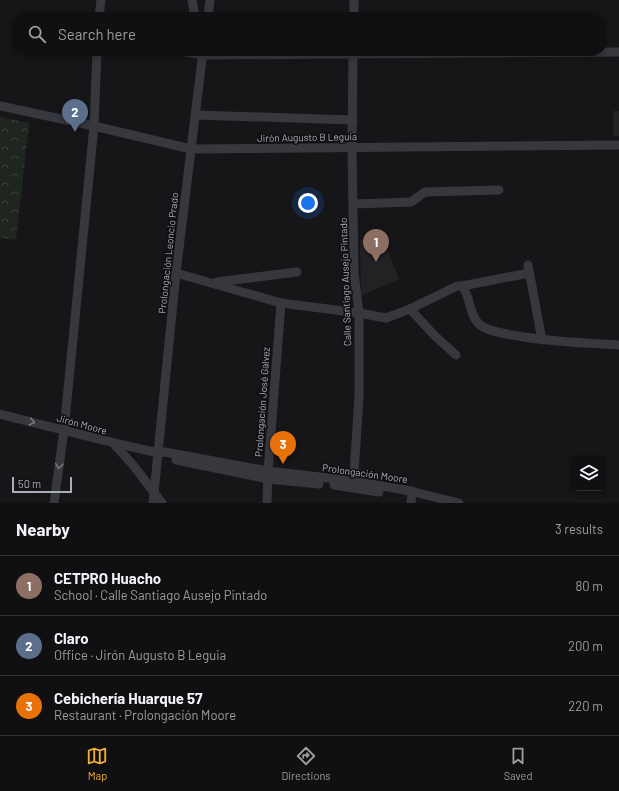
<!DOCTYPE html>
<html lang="en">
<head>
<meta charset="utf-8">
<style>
	body { margin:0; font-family:Barlow,sans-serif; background:#19191b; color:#f1f3f6 }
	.controls { position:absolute; right:12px; bottom:12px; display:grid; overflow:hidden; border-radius:8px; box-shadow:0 2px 6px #0003 }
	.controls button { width:36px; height:36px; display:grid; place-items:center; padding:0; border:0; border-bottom:1px solid #303032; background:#101012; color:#f1f3f6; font:20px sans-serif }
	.scale { position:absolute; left:12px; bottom:10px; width:60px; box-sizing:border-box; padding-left:4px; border:2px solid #a8adb8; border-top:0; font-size:11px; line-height:14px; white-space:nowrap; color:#a8adb8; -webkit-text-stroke:3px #111113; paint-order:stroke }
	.you { position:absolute; left:308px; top:203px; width:14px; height:14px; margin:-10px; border:3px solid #fff; border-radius:50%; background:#1a73e8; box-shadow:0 0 0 6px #1a73e833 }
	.badge { display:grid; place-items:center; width:26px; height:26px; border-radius:50%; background:#f2b134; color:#fff; font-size:13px; font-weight:700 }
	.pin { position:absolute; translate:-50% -33px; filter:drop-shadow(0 1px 2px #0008) }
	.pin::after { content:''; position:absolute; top:21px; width:14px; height:12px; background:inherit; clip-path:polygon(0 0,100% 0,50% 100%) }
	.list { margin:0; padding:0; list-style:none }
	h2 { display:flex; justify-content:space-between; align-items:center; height:52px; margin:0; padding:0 16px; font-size:17px }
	h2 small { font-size:13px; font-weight:400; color:#9c9d9f }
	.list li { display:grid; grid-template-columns:26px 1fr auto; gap:12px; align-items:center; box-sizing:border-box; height:60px; padding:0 16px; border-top:1px solid #303032 }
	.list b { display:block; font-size:15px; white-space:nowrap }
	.list p { margin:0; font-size:13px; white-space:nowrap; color:#9c9d9f }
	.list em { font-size:13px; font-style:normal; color:#9c9d9f }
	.icon { flex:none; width:22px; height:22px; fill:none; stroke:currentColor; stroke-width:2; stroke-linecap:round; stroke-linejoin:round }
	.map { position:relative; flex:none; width:619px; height:503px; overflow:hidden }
	.search { position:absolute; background:#101012; box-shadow:0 2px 6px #0003; left:12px; right:12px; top:12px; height:44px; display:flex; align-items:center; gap:10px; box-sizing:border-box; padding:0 14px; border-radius:16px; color:#9c9d9f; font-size:15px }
	.sheet { height:232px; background:#101012 }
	nav { display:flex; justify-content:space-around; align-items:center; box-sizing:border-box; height:56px; border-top:1px solid #303032; background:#101012; font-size:11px; color:#9c9d9f }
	nav a { display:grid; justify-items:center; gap:2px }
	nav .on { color:#f2b134 }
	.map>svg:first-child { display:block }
	.built { fill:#222225 }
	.park { fill:url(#park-crowns) }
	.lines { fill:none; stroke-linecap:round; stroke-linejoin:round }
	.minor { stroke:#37383d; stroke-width:9 }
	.oneway { stroke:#757881 }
	.labels { text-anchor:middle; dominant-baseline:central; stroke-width:3.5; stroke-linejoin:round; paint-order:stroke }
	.street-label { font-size:10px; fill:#a8adb8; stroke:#111113 }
</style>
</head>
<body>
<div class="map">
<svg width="619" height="503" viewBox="0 0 619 503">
	<defs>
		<pattern id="park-crowns" width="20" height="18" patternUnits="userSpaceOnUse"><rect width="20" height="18" fill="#1e261f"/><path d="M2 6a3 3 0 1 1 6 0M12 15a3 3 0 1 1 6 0" fill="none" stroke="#3c433d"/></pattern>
	</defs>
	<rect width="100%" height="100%" fill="#161618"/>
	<g class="built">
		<rect x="613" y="111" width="6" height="25"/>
		<path d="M 373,235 L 376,245 L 385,243 L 399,279 L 361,296 L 360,240 Z"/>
	</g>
	<path class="park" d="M 0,117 L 29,123 L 16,240 L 0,238 Z"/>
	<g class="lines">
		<g class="minor">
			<path d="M 192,0 L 195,17"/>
			<path d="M 99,17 L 101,0"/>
			<path d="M 208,17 L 210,0"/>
			<path d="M 354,17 L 354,0"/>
			<path d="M 182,51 L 202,55 L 619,52"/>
			<path d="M 353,51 L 352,147 L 354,273 L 359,313 L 359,397 L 353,488"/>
			<path d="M 0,106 L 94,126 L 191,149 L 619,145"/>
			<path d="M 195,115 L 353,120"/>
			<path d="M 354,204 L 411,202 L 425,192 L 499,190"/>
			<path d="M 528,265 L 542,340"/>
			<path d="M 176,273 L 281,303 L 359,313 L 386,318 L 410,309 L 457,286 L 462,286 C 471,297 469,316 480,325 C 490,332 506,334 518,336 C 551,342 585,343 619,345"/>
			<path d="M 217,282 L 297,272"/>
			<path d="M 462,286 L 529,273"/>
			<path d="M 410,309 L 435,336 L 456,355"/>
			<path d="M 0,414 C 53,427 105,442 159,453 L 165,452 L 268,471 L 354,481 L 410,491 L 459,503"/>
			<path d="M 114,444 L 133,465 L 162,503"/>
			<path d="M 176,460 L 268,479 L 319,484"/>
			<path d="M 334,485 L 379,492"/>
			<path d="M 54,503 L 64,430 L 94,126 L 97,51"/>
			<path d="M 153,503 L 176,273 L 203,51"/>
			<path d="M 267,503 L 268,471 L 281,303"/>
			<path d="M 411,503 L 412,491"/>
		</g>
	</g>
	<defs><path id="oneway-chevron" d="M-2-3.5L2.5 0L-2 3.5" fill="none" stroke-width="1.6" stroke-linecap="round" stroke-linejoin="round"/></defs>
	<g class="oneway">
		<use href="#oneway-chevron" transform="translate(32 422) rotate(13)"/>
		<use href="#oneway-chevron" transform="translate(59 466) rotate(97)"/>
	</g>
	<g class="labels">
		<g class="street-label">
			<text transform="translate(307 137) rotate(-1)">Jirón Augusto B Leguia</text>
			<text transform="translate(168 253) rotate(-84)">Prolongación Leoncio Prado</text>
			<text transform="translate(345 282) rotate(-92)">Calle Santiago Ausejo Pintado</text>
			<text transform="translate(262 402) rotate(-86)">Prolongación José Galvez</text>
			<text transform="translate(82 424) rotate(15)">Jirón Moore</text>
			<text transform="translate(365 473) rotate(8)">Prolongación Moore</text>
		</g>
	</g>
</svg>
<div class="controls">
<button><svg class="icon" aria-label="layers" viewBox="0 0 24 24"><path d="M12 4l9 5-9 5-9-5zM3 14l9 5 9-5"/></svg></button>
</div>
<div class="scale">50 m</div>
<div class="you"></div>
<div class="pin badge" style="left:376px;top:262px;background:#8d6e63">1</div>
<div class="pin badge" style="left:75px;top:132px;background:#5c6f8a">2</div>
<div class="pin badge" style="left:283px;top:464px;background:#e8710a">3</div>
<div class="search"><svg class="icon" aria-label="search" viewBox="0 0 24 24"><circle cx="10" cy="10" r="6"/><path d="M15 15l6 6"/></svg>Search here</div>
</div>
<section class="sheet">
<h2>Nearby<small>3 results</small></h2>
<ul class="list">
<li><span class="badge" style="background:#8d6e63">1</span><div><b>CETPRO Huacho</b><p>School · Calle Santiago Ausejo Pintado</p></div><em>80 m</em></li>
<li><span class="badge" style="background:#5c6f8a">2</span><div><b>Claro</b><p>Office · Jirón Augusto B Leguia</p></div><em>200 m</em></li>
<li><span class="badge" style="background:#e8710a">3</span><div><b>Cebichería Huarque 57</b><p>Restaurant · Prolongación Moore</p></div><em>220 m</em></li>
</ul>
</section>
<nav>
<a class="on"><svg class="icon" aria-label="map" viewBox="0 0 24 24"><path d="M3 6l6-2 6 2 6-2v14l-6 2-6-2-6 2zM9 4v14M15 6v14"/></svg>Map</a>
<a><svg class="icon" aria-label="directions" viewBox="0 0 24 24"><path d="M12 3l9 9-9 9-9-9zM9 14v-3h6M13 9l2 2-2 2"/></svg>Directions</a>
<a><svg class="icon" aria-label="saved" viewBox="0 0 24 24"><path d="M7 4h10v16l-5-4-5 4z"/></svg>Saved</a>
</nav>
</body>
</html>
